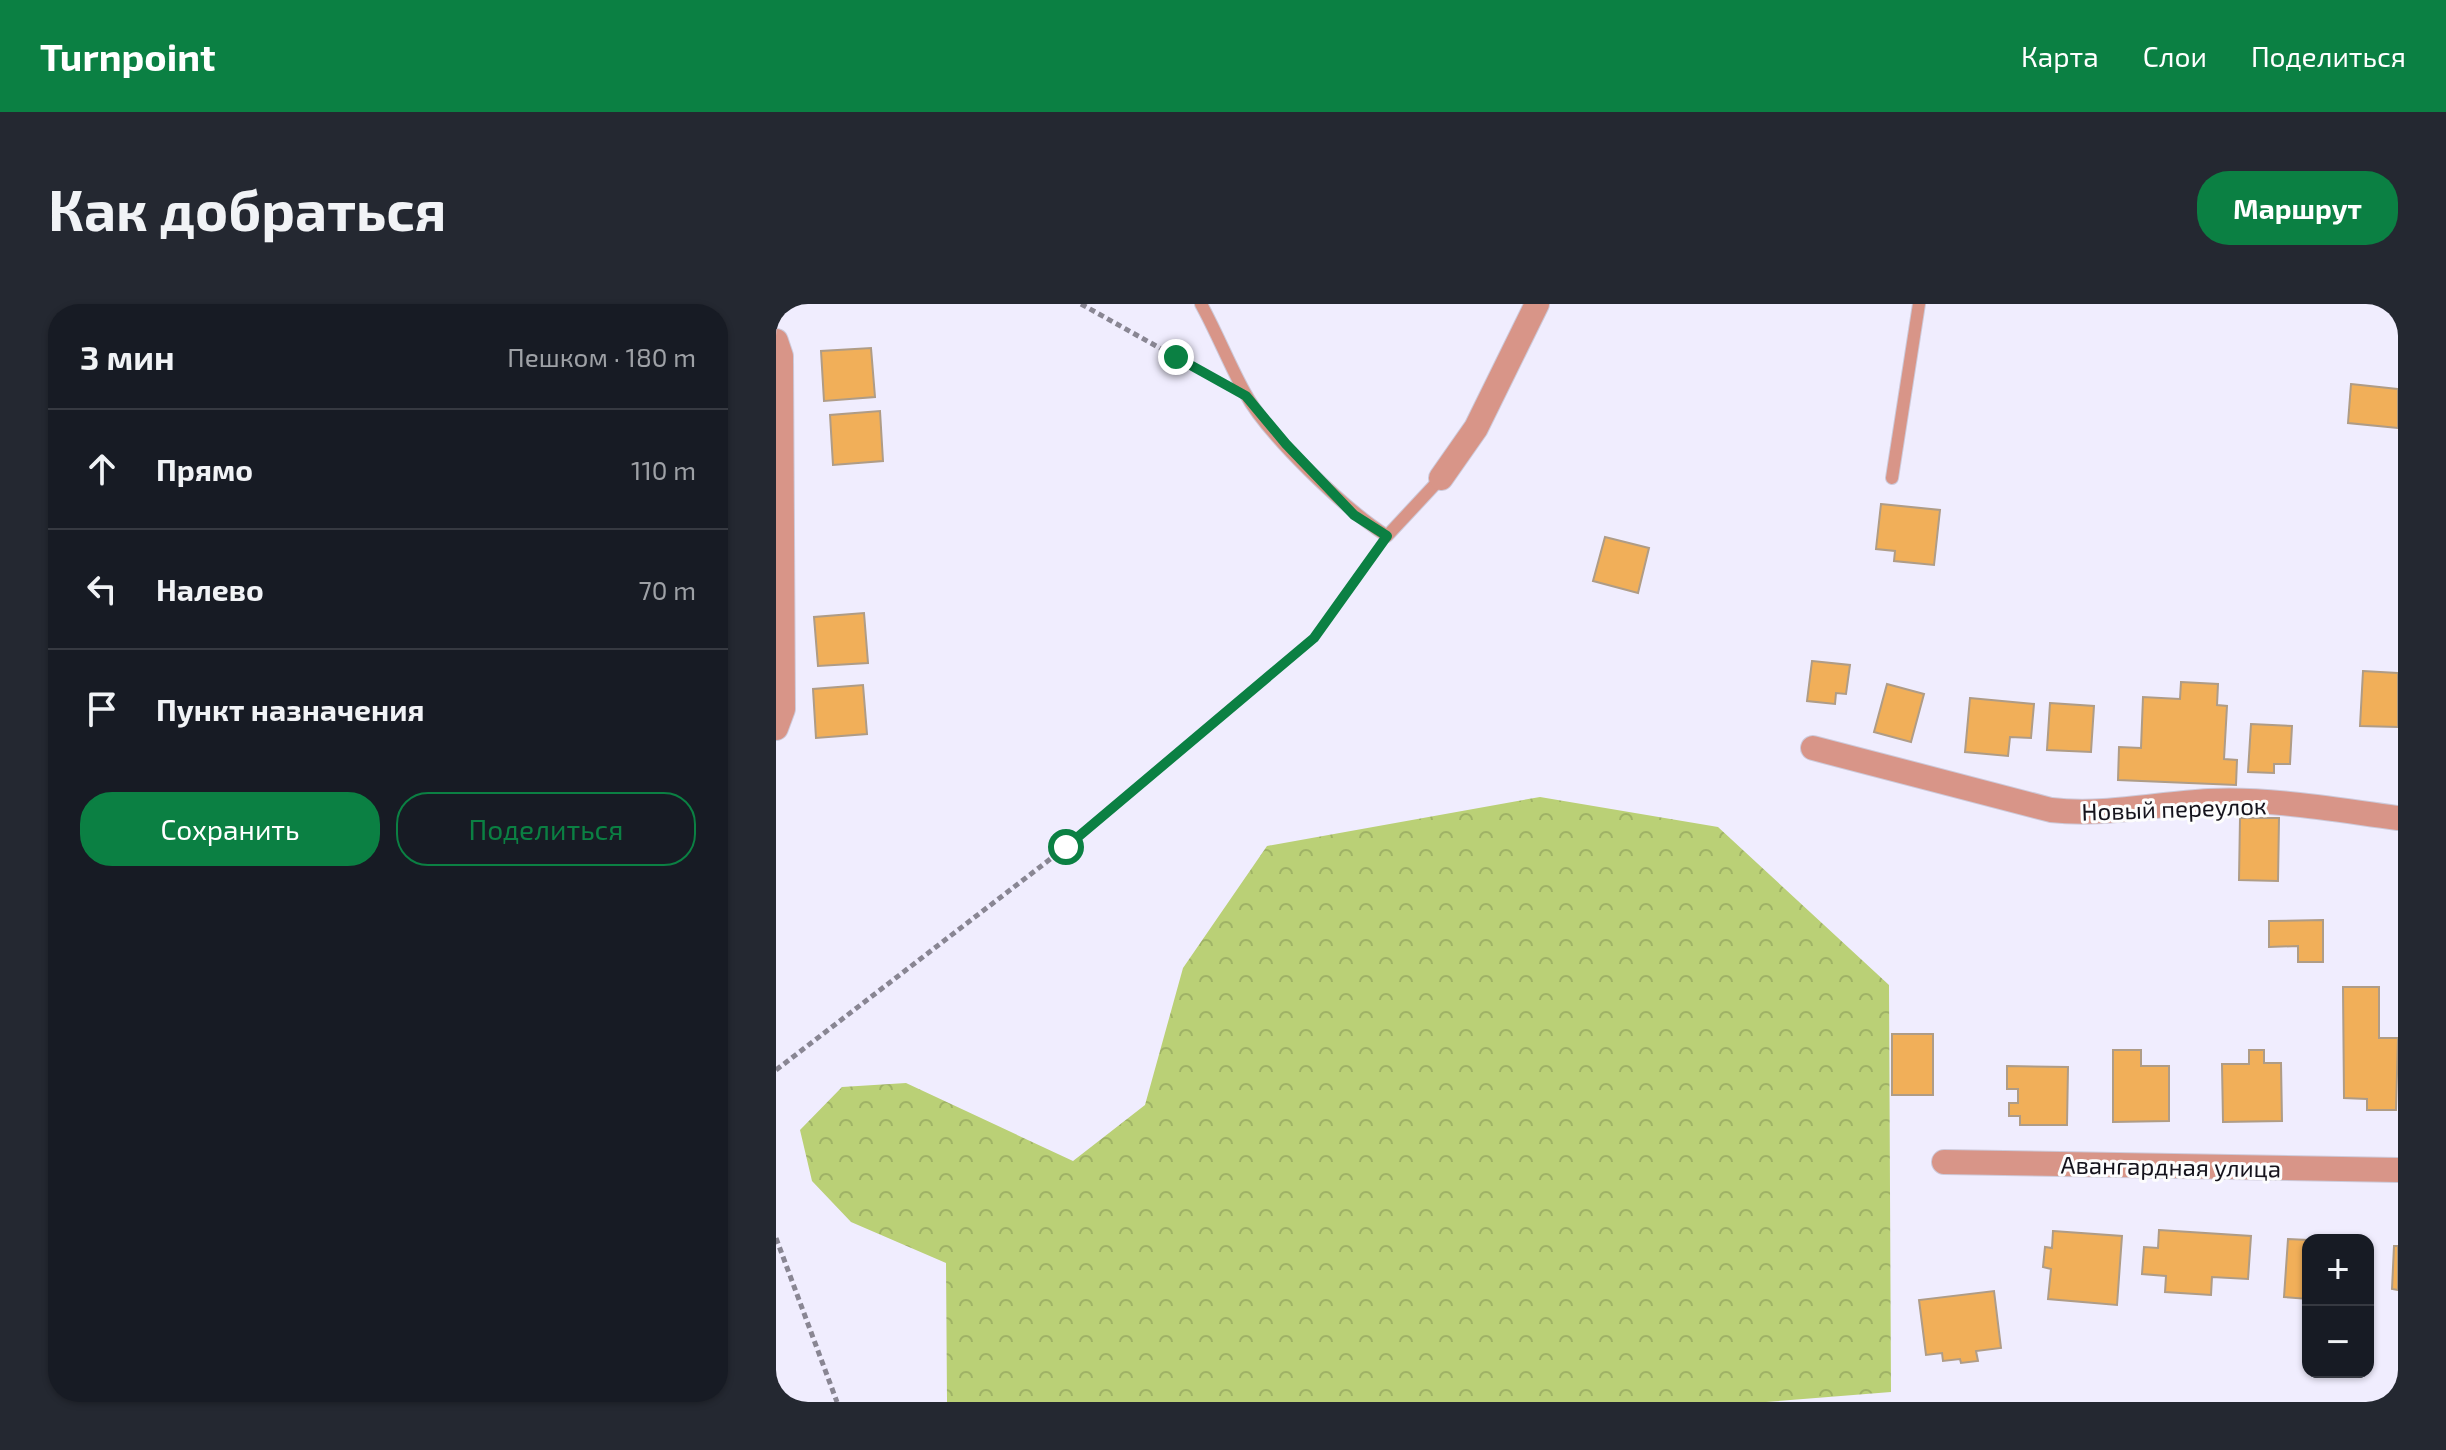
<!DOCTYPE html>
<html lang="ru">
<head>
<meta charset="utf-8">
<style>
	body { margin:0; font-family:"Exo 2",sans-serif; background:#242831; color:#f1f3f6 }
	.controls { position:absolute; right:24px; bottom:24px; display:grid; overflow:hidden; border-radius:16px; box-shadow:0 2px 6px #0004 }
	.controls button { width:72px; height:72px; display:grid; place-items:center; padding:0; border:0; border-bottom:2px solid #363941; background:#171b24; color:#f1f3f6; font:40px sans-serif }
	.stop { position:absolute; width:24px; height:24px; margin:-18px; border:6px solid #0b8043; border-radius:50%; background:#fff }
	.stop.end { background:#0b8043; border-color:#fff; box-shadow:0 2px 8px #0008 }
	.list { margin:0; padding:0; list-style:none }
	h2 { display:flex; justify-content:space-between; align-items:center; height:104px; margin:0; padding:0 32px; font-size:34px }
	h2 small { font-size:26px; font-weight:400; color:#9ea1a6 }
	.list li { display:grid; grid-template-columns:52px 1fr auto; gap:24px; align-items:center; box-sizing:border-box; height:120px; padding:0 32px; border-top:2px solid #363941 }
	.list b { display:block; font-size:30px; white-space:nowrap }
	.list em { font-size:26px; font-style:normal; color:#9ea1a6 }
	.actions { display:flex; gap:16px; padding:24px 32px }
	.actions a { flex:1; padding:18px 0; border:2px solid #0b8043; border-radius:32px; text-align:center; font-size:28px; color:#0b8043 }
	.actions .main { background:#0b8043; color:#fff }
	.icon { flex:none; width:44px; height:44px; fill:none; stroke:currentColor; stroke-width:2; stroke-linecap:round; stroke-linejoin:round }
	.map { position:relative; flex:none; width:1622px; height:1098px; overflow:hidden; border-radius:32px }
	header { display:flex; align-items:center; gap:48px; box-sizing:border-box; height:112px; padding:0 40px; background:#0b8043; color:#fff }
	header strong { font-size:38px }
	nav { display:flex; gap:44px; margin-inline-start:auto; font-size:28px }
	.intro { display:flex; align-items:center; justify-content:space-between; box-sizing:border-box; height:192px; padding:0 48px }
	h1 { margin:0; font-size:56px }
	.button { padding:20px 36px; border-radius:32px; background:#0b8043; color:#fff; font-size:28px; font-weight:700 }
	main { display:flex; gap:48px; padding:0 48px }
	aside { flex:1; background:#171b24; border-radius:32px; box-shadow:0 2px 6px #0004 }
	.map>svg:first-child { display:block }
	.forest { fill:url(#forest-crowns) }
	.building { fill:#f1af59; stroke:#af9c86; stroke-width:2 }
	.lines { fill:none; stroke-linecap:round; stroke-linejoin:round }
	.service-casing { stroke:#cdcada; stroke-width:14 }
	.minor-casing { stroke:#cdcada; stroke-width:26 }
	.path { stroke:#898693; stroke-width:5; stroke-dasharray:6 4; stroke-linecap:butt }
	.service { stroke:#d89588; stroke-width:12 }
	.minor { stroke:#d89588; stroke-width:24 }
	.route { stroke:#0b8043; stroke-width:10 }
	.labels { text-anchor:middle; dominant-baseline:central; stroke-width:6; stroke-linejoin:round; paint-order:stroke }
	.street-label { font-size:24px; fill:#15131c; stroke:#fdfdfd }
</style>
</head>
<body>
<header>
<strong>Turnpoint</strong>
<nav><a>Карта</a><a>Слои</a><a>Поделиться</a></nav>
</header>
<div class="intro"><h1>Как добраться</h1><a class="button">Маршрут</a></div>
<main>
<aside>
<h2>3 мин<small>Пешком · 180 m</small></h2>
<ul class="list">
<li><svg class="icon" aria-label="ahead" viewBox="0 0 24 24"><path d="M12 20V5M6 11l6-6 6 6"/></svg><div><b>Прямо</b></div><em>110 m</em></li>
<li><svg class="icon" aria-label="left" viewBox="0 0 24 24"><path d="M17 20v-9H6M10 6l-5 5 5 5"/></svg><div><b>Налево</b></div><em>70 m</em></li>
<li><svg class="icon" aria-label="arrive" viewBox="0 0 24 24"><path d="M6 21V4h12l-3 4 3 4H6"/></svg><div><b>Пункт назначения</b></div></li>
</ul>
<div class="actions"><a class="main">Сохранить</a><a>Поделиться</a></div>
</aside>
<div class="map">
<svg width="1622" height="1098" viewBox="0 0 1622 1098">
	<defs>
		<pattern id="forest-crowns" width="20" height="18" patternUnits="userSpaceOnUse" patternTransform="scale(2)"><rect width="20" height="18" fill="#bad076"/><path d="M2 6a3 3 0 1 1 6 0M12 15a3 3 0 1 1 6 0" fill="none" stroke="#9fb266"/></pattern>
	</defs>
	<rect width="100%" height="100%" fill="#f0edfe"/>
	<path class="forest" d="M 764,493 L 942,523 L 1113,681 L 1115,1088 L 990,1098 L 171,1098 L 170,959 L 75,918 L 36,877 L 24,826 L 66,783 L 130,779 L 297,857 L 369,801 L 407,664 L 491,542 Z"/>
	<g class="building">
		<path d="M 95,44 L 99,93 L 48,97 L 45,47 Z"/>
		<path d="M 1575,80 L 1622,85 L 1622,124 L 1572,119 Z"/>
		<path d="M 104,107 L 107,157 L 57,161 L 54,111 Z"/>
		<path d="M 1105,200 L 1164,206 L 1158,261 L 1118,257 L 1119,247 L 1100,245 Z"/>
		<path d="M 829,233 L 873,244 L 862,289 L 817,277 Z"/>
		<path d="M 88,309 L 92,359 L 42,362 L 38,313 Z"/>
		<path d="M 1036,357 L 1074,361 L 1070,390 L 1060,389 L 1059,400 L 1031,397 Z"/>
		<path d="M 1587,367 L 1622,369 L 1622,423 L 1584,422 Z"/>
		<path d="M 1405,378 L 1442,380 L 1441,401 L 1451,402 L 1448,455 L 1461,456 L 1460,481 L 1342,476 L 1343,443 L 1365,444 L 1367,393 L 1404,395 Z"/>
		<path d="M 1111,380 L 1148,390 L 1135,438 L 1098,428 Z"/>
		<path d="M 87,381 L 91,430 L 40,434 L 37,385 Z"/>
		<path d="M 1194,394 L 1258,400 L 1255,434 L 1234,433 L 1232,452 L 1189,448 Z"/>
		<path d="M 1274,399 L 1318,402 L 1315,448 L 1271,446 Z"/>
		<path d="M 1475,420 L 1516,422 L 1514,460 L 1498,460 L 1498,469 L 1472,468 Z"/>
		<path d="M 1464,514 L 1503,514 L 1502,577 L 1463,576 Z"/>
		<path d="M 1547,616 L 1547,658 L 1522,658 L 1522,642 L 1493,643 L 1493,617 Z"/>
		<path d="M 1567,683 L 1603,683 L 1603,734 L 1622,734 L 1620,806 L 1591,806 L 1591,795 L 1568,794 Z"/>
		<rect x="1116" y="730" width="41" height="61"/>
		<path d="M 1337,746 L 1365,746 L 1365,762 L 1393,762 L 1393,817 L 1337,818 Z"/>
		<path d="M 1473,746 L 1488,746 L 1488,759 L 1505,759 L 1506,817 L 1447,818 L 1446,760 L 1473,760 Z"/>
		<path d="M 1231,762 L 1292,763 L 1291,821 L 1244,821 L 1244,812 L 1233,812 L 1233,799 L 1242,799 L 1242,785 L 1231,785 Z"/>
		<path d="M 1383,926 L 1475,932 L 1472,975 L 1436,973 L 1435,991 L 1389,988 L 1390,972 L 1366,970 L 1368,943 L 1382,944 Z"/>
		<path d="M 1277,927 L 1346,932 L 1341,1001 L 1272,995 L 1275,965 L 1267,963 L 1269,943 L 1276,944 Z"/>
		<path d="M 1512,935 L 1532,936 L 1532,995 L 1508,993 Z"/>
		<path d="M 1618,942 L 1622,942 L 1622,986 L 1616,985 Z"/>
		<path d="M 1218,987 L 1225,1044 L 1200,1047 L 1202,1057 L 1185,1059 L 1184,1055 L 1167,1057 L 1166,1049 L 1150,1051 L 1143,996 Z"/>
	</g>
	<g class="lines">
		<defs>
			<g id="service">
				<path d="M 425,0 C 441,29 453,60 469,89 C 492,132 569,205 611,232 L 665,174"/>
				<path d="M 1116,174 L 1143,0"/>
			</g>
			<g id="minor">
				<path d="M 0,37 L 5,52 L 7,405 L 0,424"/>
				<path d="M 665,174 L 700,124 L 761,0"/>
				<path d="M 1037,444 L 1275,506 C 1328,512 1380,500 1433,497 C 1496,494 1560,506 1622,514"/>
				<path d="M 1168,858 L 1622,866"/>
			</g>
		</defs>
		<use href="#service" class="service-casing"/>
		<use href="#minor" class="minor-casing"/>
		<g class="path">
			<path d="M 305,0 L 441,76"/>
			<path d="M 0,766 L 290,543 L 538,334 L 601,246"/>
			<path d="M 0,934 L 61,1098"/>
		</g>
		<use href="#service" class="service"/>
		<use href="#minor" class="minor"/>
	</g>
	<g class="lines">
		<path class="route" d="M 290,543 L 538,334 L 611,232 L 578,211 L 510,140 L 470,92 L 400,53"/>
	</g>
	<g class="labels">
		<g class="street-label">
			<text transform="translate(1398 504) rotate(-2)">Новый переулок</text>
			<text transform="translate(1395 862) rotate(1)">Авангардная улица</text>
		</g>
	</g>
</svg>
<div class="controls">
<button>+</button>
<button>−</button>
</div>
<div class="stop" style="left:290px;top:543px"></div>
<div class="stop end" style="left:400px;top:53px"></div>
</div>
</main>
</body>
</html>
